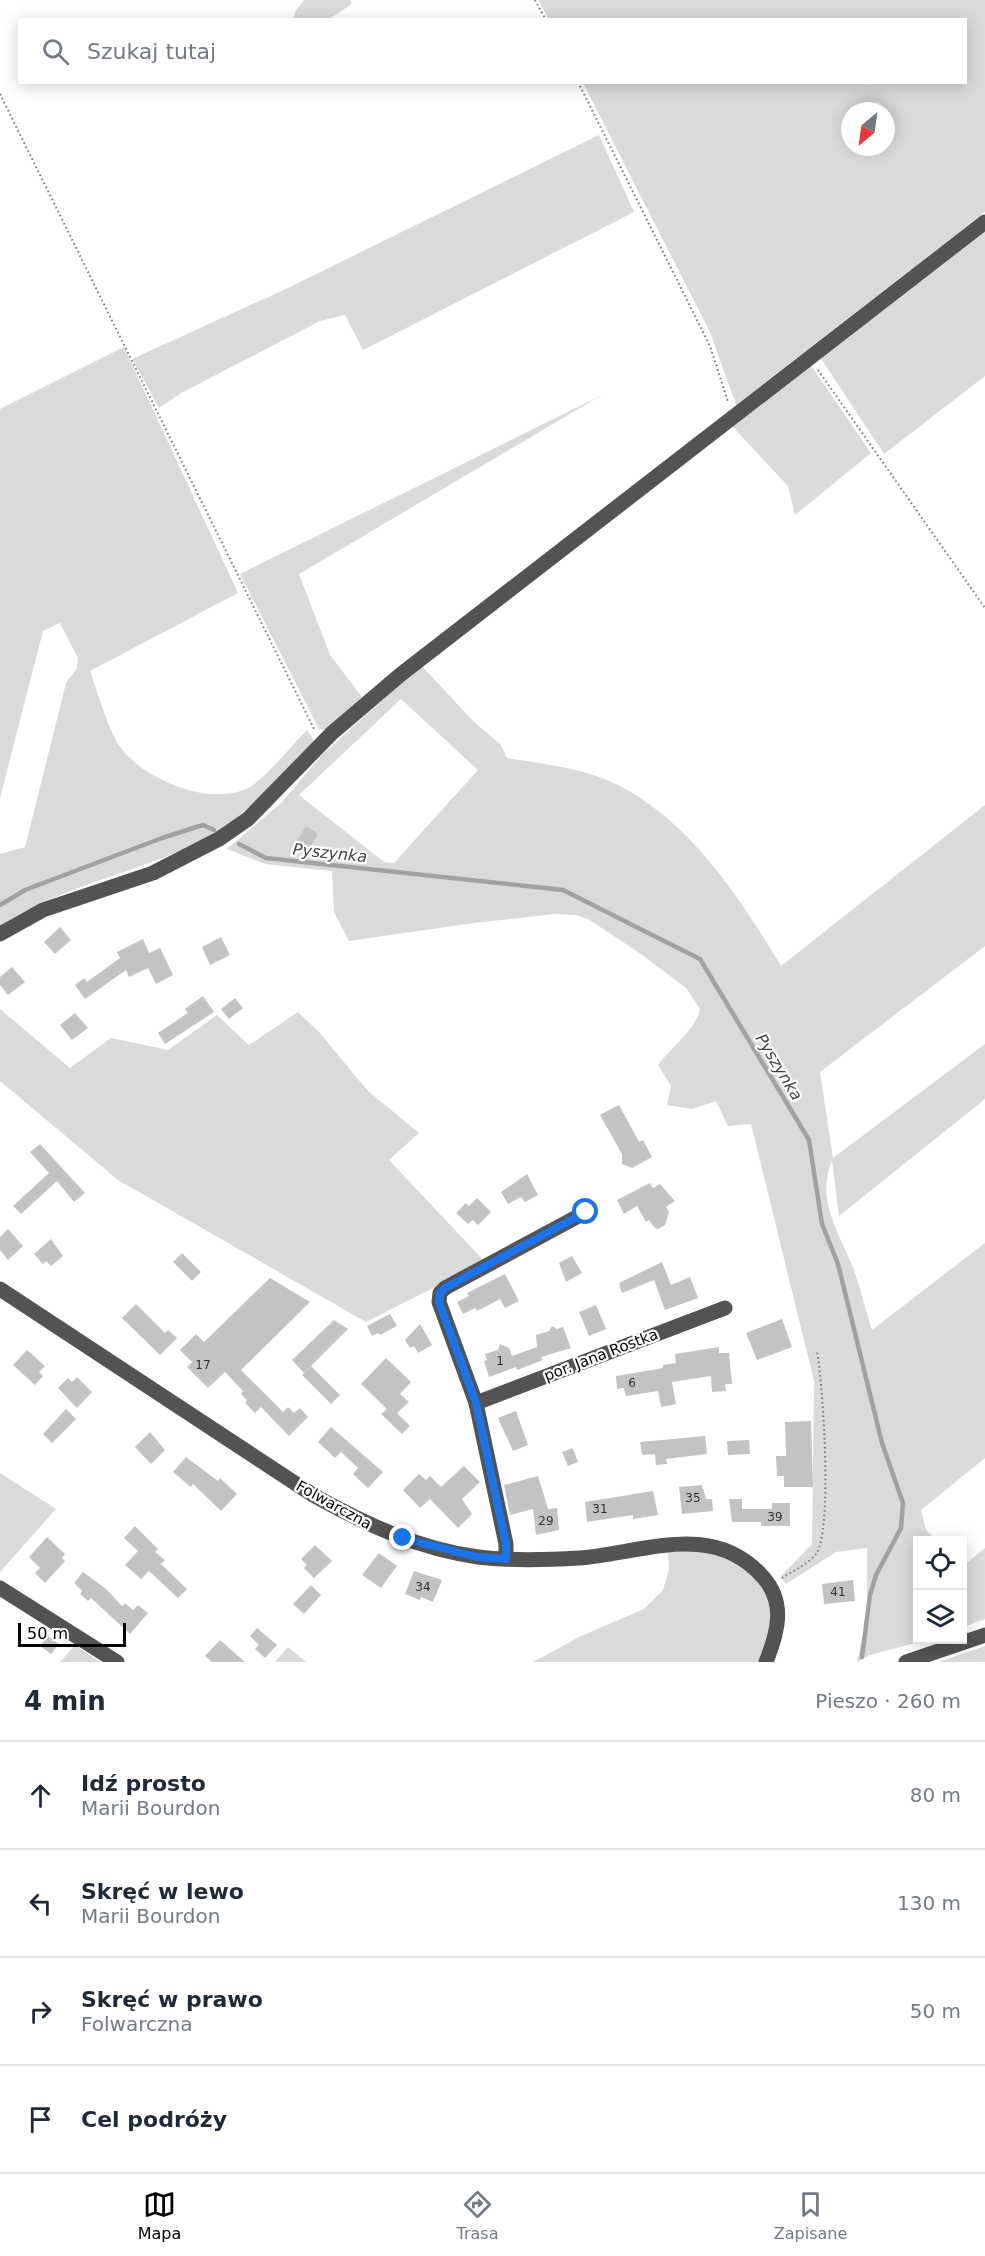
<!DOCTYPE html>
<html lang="pl">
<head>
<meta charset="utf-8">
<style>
	body { margin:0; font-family:"DejaVu Sans",sans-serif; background:#f2f2f3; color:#1f2937 }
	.controls { position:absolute; right:18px; bottom:18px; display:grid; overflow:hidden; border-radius:0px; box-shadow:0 3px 15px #0003 }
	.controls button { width:54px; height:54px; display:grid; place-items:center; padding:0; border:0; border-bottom:2px solid #e0e1e3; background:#fff; color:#1f2937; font:30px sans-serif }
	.compass { position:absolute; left:841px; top:102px; width:54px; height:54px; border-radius:50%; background:#fff; box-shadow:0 3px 15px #0003; rotate:209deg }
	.scale { position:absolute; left:18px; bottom:15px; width:108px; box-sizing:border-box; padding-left:6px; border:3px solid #000; border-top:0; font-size:16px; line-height:21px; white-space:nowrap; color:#000; -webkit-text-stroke:4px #fff; paint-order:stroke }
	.stop { position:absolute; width:18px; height:18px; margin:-14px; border:4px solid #1a73e8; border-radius:50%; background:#fff }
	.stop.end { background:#1a73e8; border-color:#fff; box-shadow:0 2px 6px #0008 }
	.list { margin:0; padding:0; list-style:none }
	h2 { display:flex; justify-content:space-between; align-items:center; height:78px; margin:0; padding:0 24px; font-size:26px }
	h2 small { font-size:20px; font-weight:400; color:#747a83 }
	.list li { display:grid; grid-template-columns:39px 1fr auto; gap:18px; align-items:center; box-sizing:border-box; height:108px; padding:0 24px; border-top:2px solid #e0e1e3 }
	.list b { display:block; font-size:22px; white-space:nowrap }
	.list p { margin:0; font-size:20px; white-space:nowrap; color:#747a83 }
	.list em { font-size:20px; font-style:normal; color:#747a83 }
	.icon { flex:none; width:33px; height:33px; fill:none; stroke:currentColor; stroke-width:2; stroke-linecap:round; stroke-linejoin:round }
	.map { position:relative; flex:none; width:985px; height:1662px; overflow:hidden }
	.search { position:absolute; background:#fff; box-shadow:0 3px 15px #0003; left:18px; right:18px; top:18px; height:66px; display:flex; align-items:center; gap:15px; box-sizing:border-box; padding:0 21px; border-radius:0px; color:#747a83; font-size:22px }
	.sheet { height:510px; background:#fff }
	nav { display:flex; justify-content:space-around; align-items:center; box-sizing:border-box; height:84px; border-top:2px solid #e0e1e3; background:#fff; font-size:16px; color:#747a83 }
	nav a { display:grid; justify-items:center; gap:3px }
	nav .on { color:#000 }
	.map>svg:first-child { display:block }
	.green { fill:#dadada; fill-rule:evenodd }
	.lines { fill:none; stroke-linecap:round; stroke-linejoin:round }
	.stream { stroke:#a1a1a1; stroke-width:4.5 }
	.building { fill:#c3c3c3 }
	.path { stroke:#757575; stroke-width:2; stroke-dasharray:1.5 3; stroke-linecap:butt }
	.minor { stroke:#535353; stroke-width:15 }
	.route { stroke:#1a73e8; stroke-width:8 }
	.labels { text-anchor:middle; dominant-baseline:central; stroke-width:4.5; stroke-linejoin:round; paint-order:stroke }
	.number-label { font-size:12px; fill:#313131 }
	.street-label { font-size:15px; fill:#000; stroke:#fff }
	.water-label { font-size:16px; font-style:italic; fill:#424242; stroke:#fff }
</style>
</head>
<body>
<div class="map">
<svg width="985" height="1662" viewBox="0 0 985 1662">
	<rect width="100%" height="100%" fill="#fff"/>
	<g class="green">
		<path d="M 304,0 L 350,0 L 352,4 L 329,19 L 293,19 L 296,10 Z"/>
		<path d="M 538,0 L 985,0 L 985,212 L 736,405 L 710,332 L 583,83 L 966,82 L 966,20 L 549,20 ZM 850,111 L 886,111 L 886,147 L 850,147 Z"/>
		<path d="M 599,135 L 634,212 L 363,350 L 345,315 L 320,321 L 181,393 L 159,408 L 132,359 L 290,287 Z"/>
		<path d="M 985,231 L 985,376 L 884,454 L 820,357 Z"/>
		<path d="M 124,347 L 238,593 L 90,671 C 97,690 109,733 121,748 C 145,780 210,807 248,788 C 264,780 293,744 307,730 L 316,743 C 279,781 239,824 189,847 C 126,875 58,888 0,926 L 0,854 L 25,847 L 66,683 L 77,668 L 78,658 L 60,623 L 43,631 L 0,798 L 0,409 Z"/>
		<path d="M 810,364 L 871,453 L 795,515 L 788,486 L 732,426 Z"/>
		<path d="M 602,395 L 299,574 L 330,655 L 362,697 L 325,730 L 319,729 L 240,574 Z"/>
		<path d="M 421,665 L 472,720 L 501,745 L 507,758 C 544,764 584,768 618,785 C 691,822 740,898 781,966 L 985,805 L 985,946 L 820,1072 L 833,1158 L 985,1044 L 985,1099 L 839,1216 L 832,1161 C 814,1203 843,1237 856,1276 C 862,1294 866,1312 872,1330 L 985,1243 L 985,1458 L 921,1510 L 926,1530 L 936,1540 L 918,1540 L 918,1640 L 926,1640 L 870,1655 L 857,1662 L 867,1615 L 867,1548 L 836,1552 L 786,1584 L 780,1577 L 812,1544 L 814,1381 L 751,1124 L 728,1126 L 716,1101 L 692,1109 L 667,1105 L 671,1086 L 658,1065 C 672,1046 695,1031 700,1009 L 686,988 L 641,954 L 588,919 L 576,915 L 554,914 L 474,923 L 349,941 L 334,912 L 332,871 L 265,864 L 227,849 L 281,803 L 323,754 ZM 401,699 L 478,770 L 394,863 L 384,862 L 299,795 Z"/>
		<path d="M 0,1009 L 70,1068 L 111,1038 L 168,1050 L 217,1015 L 249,1045 L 298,1012 L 319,1032 L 367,1090 L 419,1133 L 389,1160 L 485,1262 L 366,1322 L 118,1180 L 0,1081 Z"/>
		<path d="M 0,1473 L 56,1509 L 0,1572 Z"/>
		<path d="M 985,1548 L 985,1619 L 963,1627 L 963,1566 Z"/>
		<path d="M 709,1550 C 740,1562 778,1582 773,1621 C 771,1635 765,1649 761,1662 L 533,1662 L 581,1636 L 644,1609 L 663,1590 L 669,1569 L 668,1552 Z"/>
		<path d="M 75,1645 L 100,1662 L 60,1662 Z"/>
		<path d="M 985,1646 L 985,1662 L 939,1662 Z"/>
		<path d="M 288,1647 L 306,1662 L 275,1662 Z"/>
	</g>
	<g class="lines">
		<g class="stream">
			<path d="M 239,844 L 266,858 L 563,890 L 700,959 L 809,1140 L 822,1224 L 838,1264 L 882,1443 L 903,1503 L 901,1528 L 876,1575 L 870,1595 L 862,1657"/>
			<path d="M 0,905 L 25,890 L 162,838 L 203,825 L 214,830"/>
		</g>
	</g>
	<g class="building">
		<path d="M 306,826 L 318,834 L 309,849 L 297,841 Z"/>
		<path d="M 60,927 L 71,940 L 55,954 L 44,942 Z"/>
		<path d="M 221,937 L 230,955 L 210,965 L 202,947 Z"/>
		<path d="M 143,939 L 149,953 L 160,948 L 173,975 L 156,984 L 148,968 L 129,977 L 126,970 L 85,999 L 75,985 L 84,978 L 87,982 L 120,958 L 117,952 Z"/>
		<path d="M 12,967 L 25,982 L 8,995 L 0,985 L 0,977 Z"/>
		<path d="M 203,996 L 214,1012 L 165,1044 L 158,1033 L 188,1013 L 185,1009 Z"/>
		<path d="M 235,998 L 243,1008 L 229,1019 L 221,1009 Z"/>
		<path d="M 75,1013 L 88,1028 L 72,1040 L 60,1025 Z"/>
		<path d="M 619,1105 L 639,1142 L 643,1140 L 652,1157 L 632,1168 L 622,1164 L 622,1154 L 600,1115 Z"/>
		<path d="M 40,1144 L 85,1193 L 74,1202 L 57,1181 L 21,1214 L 13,1206 L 49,1173 L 30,1152 Z"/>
		<path d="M 527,1174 L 538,1195 L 525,1202 L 521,1197 L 508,1204 L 501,1192 Z"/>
		<path d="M 650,1183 L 653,1188 L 660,1184 L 675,1201 L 666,1207 L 669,1212 L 665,1225 L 658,1229 L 654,1227 L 649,1220 L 646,1222 L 637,1206 L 624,1214 L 617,1200 Z"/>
		<path d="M 477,1198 L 491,1212 L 478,1225 L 473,1220 L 468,1224 L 456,1213 L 466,1203 L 469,1206 Z"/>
		<path d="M 8,1229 L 23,1246 L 8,1260 L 0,1250 L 0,1237 Z"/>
		<path d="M 51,1239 L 63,1256 L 51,1266 L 46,1261 L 43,1264 L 34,1254 Z"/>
		<path d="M 182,1253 L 201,1272 L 192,1281 L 173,1262 Z"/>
		<path d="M 572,1256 L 582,1273 L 566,1282 L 559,1263 Z"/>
		<path d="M 662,1262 L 671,1285 L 690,1277 L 698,1298 L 665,1310 L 654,1280 L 622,1293 L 619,1283 Z"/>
		<path d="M 505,1274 L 519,1301 L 505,1308 L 500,1299 L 477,1311 L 475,1308 L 463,1314 L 457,1302 L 469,1296 L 467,1293 Z"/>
		<path d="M 270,1278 L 310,1302 L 241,1370 L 283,1412 L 288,1407 L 294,1413 L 300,1408 L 308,1417 L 289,1436 L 261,1407 L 255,1413 L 245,1403 L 247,1400 L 241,1394 L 243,1391 L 225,1372 L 208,1388 L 187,1367 L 192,1362 L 180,1350 L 196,1334 L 204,1342 Z"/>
		<path d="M 136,1304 L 165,1333 L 168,1330 L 177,1338 L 160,1355 L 122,1318 Z"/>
		<path d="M 596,1305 L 606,1329 L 589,1336 L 579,1312 Z"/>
		<path d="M 390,1314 L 397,1326 L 380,1335 L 378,1333 L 372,1336 L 367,1326 Z"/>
		<path d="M 782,1319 L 792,1347 L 757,1360 L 746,1333 Z"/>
		<path d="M 334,1320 L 348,1329 L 304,1373 L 292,1360 Z"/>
		<path d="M 420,1324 L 432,1345 L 418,1353 L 414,1346 L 410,1348 L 405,1340 Z"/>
		<path d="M 552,1326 L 557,1329 L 563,1327 L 571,1348 L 541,1357 L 543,1360 L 517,1370 L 516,1367 L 489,1377 L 484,1361 L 487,1360 L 485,1354 L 498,1350 L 500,1344 L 509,1348 L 512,1356 L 537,1347 L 536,1335 L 549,1331 Z"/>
		<path d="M 719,1347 L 719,1353 L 729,1353 L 732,1384 L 725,1384 L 726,1391 L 712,1392 L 711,1376 L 672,1382 L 676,1404 L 661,1407 L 658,1391 L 626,1396 L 624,1388 L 617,1389 L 616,1376 L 663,1368 L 663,1365 L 676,1363 L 675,1354 Z"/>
		<path d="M 27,1350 L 45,1366 L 39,1372 L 43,1376 L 35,1385 L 13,1365 Z"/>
		<path d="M 386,1358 L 411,1382 L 400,1394 L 409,1402 L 397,1413 L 410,1426 L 402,1434 L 381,1414 L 387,1409 L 361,1384 Z"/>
		<path d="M 311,1366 L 340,1395 L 331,1404 L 302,1375 Z"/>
		<path d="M 77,1377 L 92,1392 L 77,1408 L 58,1388 L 68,1378 L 72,1382 Z"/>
		<path d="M 66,1409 L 76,1419 L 52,1443 L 43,1434 Z"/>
		<path d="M 516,1411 L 528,1445 L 513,1451 L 498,1418 Z"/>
		<path d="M 811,1421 L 813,1487 L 784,1487 L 784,1476 L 777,1476 L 776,1456 L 786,1456 L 785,1422 Z"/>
		<path d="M 331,1427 L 383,1472 L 368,1488 L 353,1474 L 358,1468 L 341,1452 L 335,1458 L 318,1442 Z"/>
		<path d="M 150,1432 L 165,1450 L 151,1464 L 135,1447 Z"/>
		<path d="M 705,1436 L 707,1454 L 666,1459 L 667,1464 L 656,1465 L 655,1454 L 642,1455 L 640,1442 Z"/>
		<path d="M 749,1440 L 750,1454 L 728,1455 L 727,1441 Z"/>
		<path d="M 573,1448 L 578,1462 L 568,1466 L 562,1452 Z"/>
		<path d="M 186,1457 L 218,1481 L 220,1478 L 237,1494 L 221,1511 L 193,1484 L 191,1487 L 173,1472 Z"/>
		<path d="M 464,1466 L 480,1482 L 462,1499 L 472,1514 L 458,1528 L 430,1499 L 420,1508 L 403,1490 L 419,1474 L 426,1480 L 430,1476 L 441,1487 Z"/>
		<path d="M 538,1476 L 548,1509 L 557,1508 L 559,1530 L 536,1535 L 533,1509 L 510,1515 L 504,1485 Z"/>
		<path d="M 702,1485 L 706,1499 L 712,1499 L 713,1511 L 682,1514 L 679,1487 Z"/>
		<path d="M 653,1491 L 658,1515 L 633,1519 L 633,1515 L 587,1522 L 585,1502 Z"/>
		<path d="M 729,1499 L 742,1499 L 742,1509 L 772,1509 L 772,1503 L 790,1503 L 790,1526 L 761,1526 L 761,1522 L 732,1522 Z"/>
		<path d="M 135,1526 L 158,1549 L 155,1552 L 165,1560 L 161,1564 L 187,1589 L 178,1598 L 149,1571 L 141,1579 L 125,1565 L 138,1551 L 124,1538 Z"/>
		<path d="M 47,1537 L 65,1554 L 62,1558 L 65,1561 L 45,1583 L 35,1573 L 40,1568 L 29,1557 Z"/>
		<path d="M 315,1545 L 332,1561 L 314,1578 L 304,1568 L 307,1565 L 301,1559 Z"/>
		<path d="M 379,1553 L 397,1566 L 381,1588 L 362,1575 Z"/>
		<path d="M 414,1571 L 442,1580 L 433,1602 L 421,1597 L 420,1600 L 405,1594 Z"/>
		<path d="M 83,1572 L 106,1589 L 122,1606 L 125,1603 L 133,1610 L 138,1605 L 148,1613 L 130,1634 L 91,1598 L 88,1601 L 80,1594 L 82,1591 L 74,1583 Z"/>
		<path d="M 853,1580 L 855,1601 L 824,1604 L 822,1584 Z"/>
		<path d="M 311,1585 L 321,1595 L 304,1614 L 293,1604 Z"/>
		<path d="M 257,1628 L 277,1645 L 265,1658 L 255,1649 L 259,1645 L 250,1636 Z"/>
		<path d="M 48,1636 L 59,1644 L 51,1654 L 40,1646 Z"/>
		<path d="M 220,1640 L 245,1662 L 212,1662 L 205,1656 Z"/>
	</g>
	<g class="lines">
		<g class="path">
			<path d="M 535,0 L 546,20"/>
			<path d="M 578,82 L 710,346 L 728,402"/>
			<path d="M 0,94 L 314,729"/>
			<path d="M 818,370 L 985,608"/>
			<path d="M 782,1578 C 793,1571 808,1564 816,1554 C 833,1531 823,1384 817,1351"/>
		</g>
		<g class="minor">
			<path d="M 0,934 L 43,910 L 153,873 L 219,839 L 248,819 L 332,733 L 400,675 L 985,222"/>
			<path d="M 0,1289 L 313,1495 C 365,1524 419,1549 478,1557 C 511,1561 546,1560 579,1558 C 643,1553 713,1520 763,1577 C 786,1603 778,1632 766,1662"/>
			<path d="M 476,1403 L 725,1308"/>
			<path d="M 506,1559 L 506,1544 L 476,1403 L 439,1302 L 440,1293 L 445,1288 L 586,1212"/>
			<path d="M 0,1588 L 117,1662"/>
			<path d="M 906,1662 L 985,1635"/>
		</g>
	</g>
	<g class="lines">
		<path class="route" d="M 403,1538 L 477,1557 L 506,1559 L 506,1544 L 476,1403 L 439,1302 L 440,1293 L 445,1288 L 586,1212"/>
	</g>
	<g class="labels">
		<g class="number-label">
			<text x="500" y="1361">1</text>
			<text x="203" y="1365">17</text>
			<text x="632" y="1383">6</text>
			<text x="693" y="1498">35</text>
			<text x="600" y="1509">31</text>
			<text x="775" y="1517">39</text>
			<text x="546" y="1521">29</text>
			<text x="423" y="1587">34</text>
			<text x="838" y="1592">41</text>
		</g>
		<g class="street-label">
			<text transform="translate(601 1355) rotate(-21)">por. Jana Rostka</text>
			<text transform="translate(334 1505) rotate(29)">Folwarczna</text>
		</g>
		<g class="water-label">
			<text transform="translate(330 853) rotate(6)">Pyszynka</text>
			<text transform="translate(779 1067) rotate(59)">Pyszynka</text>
		</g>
	</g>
</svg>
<div class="controls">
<button><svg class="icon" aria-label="locate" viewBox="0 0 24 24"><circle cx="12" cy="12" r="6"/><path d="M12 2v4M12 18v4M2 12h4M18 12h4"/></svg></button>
<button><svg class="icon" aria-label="layers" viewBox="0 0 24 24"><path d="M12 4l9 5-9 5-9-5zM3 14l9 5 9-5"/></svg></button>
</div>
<svg class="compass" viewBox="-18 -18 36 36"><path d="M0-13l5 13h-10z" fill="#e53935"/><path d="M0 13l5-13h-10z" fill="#747a83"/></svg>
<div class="scale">50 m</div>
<div class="stop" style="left:586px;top:1212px"></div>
<div class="stop end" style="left:403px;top:1538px"></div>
<div class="search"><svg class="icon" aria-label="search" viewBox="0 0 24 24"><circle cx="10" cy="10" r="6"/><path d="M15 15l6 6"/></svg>Szukaj tutaj</div>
</div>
<section class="sheet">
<h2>4 min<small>Pieszo · 260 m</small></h2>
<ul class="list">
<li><svg class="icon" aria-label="ahead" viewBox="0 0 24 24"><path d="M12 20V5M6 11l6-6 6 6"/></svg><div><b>Idź prosto</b><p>Marii Bourdon</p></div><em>80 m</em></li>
<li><svg class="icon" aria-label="left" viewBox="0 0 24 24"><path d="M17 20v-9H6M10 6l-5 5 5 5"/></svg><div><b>Skręć w lewo</b><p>Marii Bourdon</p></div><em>130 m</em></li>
<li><svg class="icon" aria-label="right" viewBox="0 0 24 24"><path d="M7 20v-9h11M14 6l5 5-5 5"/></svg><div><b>Skręć w prawo</b><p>Folwarczna</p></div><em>50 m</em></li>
<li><svg class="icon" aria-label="arrive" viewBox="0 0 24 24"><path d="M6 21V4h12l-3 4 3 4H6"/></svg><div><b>Cel podróży</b></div></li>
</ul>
</section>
<nav>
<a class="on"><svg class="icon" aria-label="map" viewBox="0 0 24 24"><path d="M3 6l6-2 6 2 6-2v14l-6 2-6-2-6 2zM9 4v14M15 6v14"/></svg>Mapa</a>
<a><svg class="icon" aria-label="directions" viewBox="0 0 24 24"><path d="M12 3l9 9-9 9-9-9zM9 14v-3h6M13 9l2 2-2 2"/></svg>Trasa</a>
<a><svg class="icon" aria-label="saved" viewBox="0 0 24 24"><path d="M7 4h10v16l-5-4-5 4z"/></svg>Zapisane</a>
</nav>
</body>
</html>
